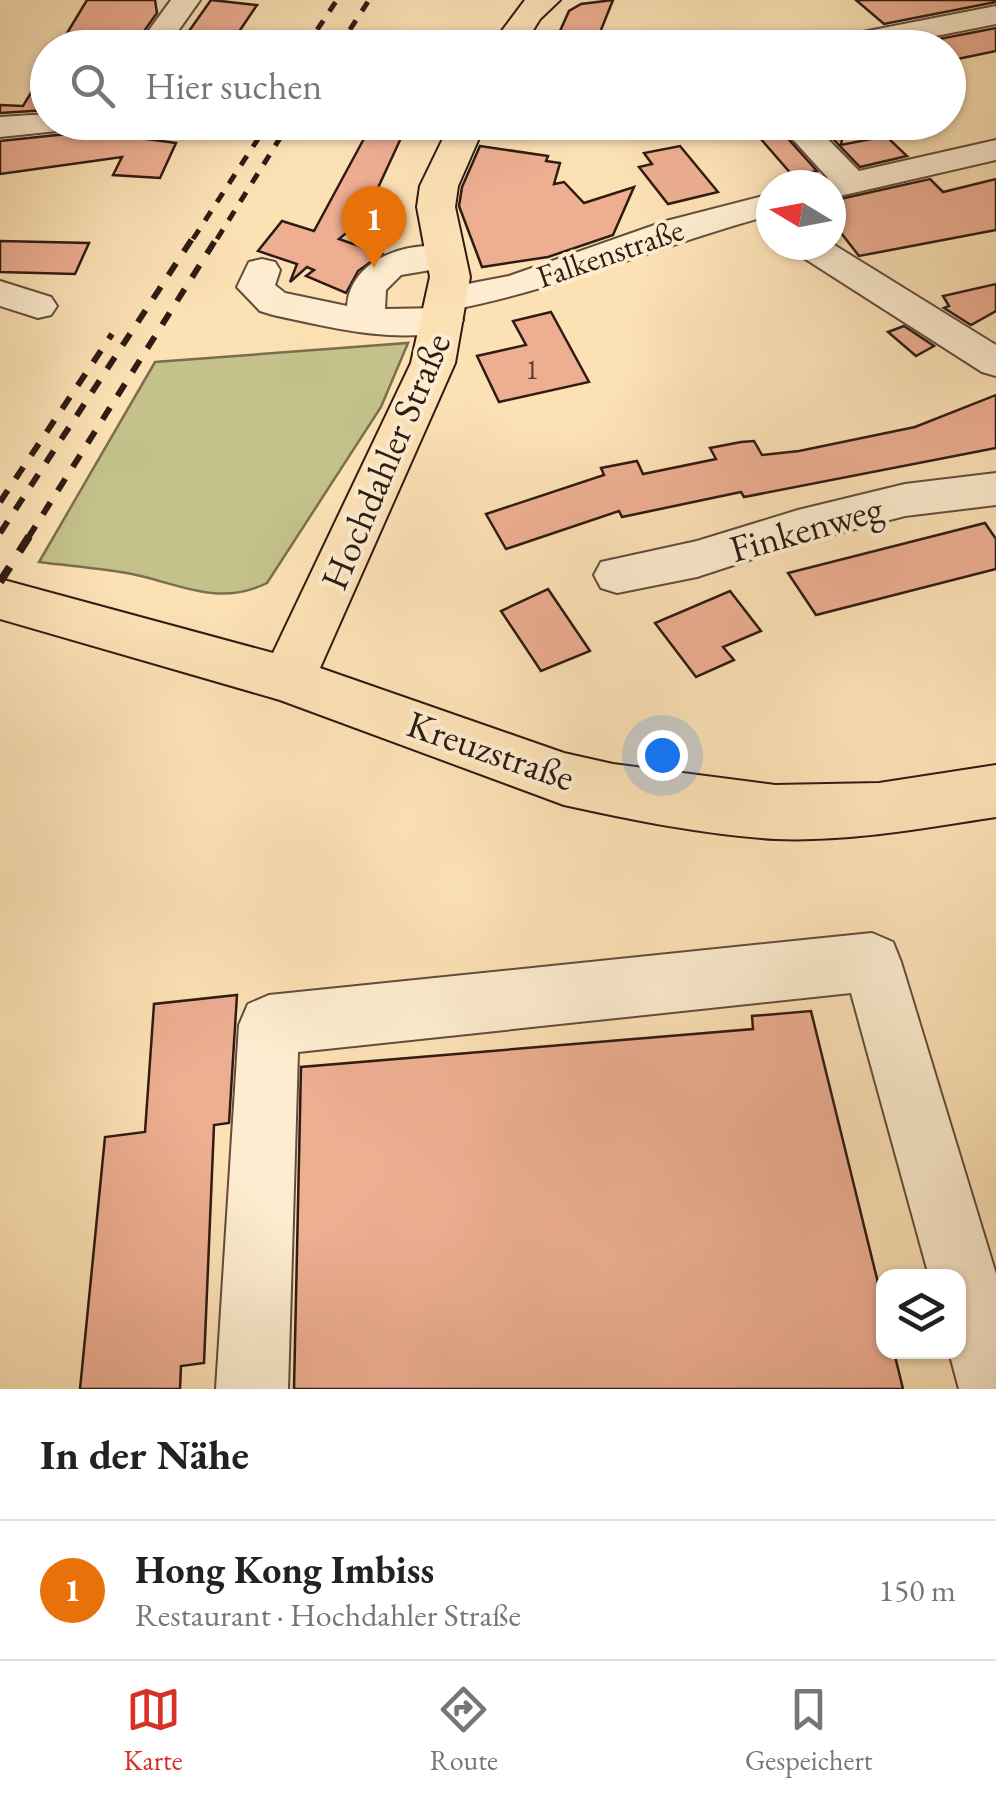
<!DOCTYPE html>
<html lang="de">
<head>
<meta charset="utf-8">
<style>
	body { margin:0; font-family:"EB Garamond",serif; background:#f2f2f2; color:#222 }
	.controls { position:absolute; right:30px; bottom:30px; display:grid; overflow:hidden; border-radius:20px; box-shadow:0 2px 8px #0004 }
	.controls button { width:90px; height:90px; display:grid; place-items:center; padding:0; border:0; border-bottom:2px solid #e0e0e0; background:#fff; color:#222; font:50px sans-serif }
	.compass { position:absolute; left:756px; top:170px; width:90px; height:90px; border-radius:50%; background:#fff; box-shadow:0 2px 8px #0004; rotate:280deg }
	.you { position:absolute; left:662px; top:755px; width:35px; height:35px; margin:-25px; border:8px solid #fff; border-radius:50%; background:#1a73e8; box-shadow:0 0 0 15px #1a73e833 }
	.badge { display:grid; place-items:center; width:65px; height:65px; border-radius:50%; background:#d93025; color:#fff; font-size:32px; font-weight:700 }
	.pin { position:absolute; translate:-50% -82px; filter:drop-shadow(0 2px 5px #0008) }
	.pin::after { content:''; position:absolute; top:52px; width:35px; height:30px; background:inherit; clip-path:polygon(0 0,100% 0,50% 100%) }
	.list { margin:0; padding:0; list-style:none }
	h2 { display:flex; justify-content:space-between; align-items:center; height:130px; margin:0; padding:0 40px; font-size:42px }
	h2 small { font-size:32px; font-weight:400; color:#767676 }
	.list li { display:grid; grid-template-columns:65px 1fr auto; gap:30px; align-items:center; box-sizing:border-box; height:140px; padding:0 40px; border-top:2px solid #e0e0e0 }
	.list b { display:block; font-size:38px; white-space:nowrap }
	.list p { margin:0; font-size:32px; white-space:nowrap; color:#767676 }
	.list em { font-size:32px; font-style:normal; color:#767676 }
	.icon { flex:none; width:55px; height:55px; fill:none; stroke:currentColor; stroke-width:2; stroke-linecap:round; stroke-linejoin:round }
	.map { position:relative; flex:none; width:996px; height:1389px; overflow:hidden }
	.search { position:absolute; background:#fff; box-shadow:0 2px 8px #0004; left:30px; right:30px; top:30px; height:110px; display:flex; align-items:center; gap:25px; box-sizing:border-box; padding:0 35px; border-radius:55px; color:#767676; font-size:38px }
	.sheet { height:270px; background:#fff }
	nav { display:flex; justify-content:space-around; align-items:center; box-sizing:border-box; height:140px; border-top:2px solid #e0e0e0; background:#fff; font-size:28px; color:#767676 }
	nav a { display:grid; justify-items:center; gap:5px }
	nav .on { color:#d93025 }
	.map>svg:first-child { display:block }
	.green { fill:#c4c18a; stroke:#7a6e4e; stroke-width:2.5 }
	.building { fill:#edae92; stroke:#2f1b13; stroke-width:2.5 }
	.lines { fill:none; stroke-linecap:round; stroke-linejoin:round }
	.minor-casing { stroke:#624c3c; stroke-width:4 }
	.major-casing { stroke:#2f1b13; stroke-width:4 }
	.minor { fill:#fdeccf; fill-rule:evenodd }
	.major { fill:#fce1b5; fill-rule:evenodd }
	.rail-far2 { stroke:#2f1b13; stroke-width:5; stroke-dasharray:11 11; stroke-linecap:butt }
	.rail-far1 { stroke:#2f1b13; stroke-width:6; stroke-dasharray:14 14; stroke-linecap:butt }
	.rail { stroke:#2f1b13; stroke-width:8; stroke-dasharray:18 18; stroke-linecap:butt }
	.labels { text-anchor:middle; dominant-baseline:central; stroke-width:8; stroke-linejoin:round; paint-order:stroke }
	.far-number-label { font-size:28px; fill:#5e4033 }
	.far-street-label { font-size:32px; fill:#2f1b13; stroke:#fdeccf }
	.street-label { font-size:38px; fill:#2f1b13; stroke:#fdeccf }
</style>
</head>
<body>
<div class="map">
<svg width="996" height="1389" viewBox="0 0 996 1389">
	<rect width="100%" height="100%" fill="#fce1b5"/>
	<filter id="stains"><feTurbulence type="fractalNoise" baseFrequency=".002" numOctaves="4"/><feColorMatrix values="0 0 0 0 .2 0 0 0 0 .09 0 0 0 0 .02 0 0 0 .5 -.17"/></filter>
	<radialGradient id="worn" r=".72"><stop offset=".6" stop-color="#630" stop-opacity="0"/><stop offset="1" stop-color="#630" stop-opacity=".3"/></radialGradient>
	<path class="green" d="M 408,343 L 381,407 L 267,583 C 219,607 180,584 132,574 C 101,568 69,566 39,562 L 155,362 Z"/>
	<g class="building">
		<path d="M 87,0 L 155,0 L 157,13 L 132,48 L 58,48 Z"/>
		<path d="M 211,0 L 257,5 L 228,48 L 177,48 Z"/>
		<path d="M 613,0 L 595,45 L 556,40 L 569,11 L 581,4 Z"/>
		<path d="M 856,0 L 996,0 L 996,2 L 884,24 Z"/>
		<path d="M 996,28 L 996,51 L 948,61 L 948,48 L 908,45 Z"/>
		<path d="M 48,65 L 48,110 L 0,113 L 0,105 L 23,106 Z"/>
		<path d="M 84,122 L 159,122 L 147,139 L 176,143 L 160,178 L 113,175 L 122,157 L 0,174 L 0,141 L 76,133 Z"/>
		<path d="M 746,122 L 773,122 L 817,171 L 793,176 Z"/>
		<path d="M 817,122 L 845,122 L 841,145 L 886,136 L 907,156 L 860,167 Z"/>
		<path d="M 367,133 L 401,138 L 364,218 L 339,239 L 382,254 L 358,271 L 346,293 L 306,276 L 314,270 L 307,267 L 290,282 L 297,264 L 258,251 L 282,221 L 314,231 Z"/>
		<path d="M 480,146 L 548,156 L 546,161 L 560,163 L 554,184 L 564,182 L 584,203 L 634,187 L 613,235 L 548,257 L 482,267 L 459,206 L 462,187 Z"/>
		<path d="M 680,146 L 718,192 L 668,204 L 639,167 L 652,164 L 644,153 Z"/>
		<path d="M 930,179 L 943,192 L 996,179 L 996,230 L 859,256 L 831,220 L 831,201 Z"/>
		<path d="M 0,241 L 89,243 L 75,274 L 0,272 Z"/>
		<path d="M 996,284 L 996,311 L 971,325 L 944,308 L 949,306 L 943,296 Z"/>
		<path d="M 551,312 L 589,382 L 499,402 L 477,356 L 526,345 L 513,321 Z"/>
		<path d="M 904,326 L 934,346 L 916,356 L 888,332 Z"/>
		<path d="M 996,395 L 996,448 L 744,497 L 741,492 L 622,517 L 619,511 L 506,549 L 486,514 L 604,475 L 601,468 L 637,461 L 643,474 L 716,459 L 710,448 L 741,442 L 754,441 L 762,455 L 799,451 L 915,427 Z"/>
		<path d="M 985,523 L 996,539 L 996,569 L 816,615 L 788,573 Z"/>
		<path d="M 548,589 L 590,651 L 541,671 L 501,611 Z"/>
		<path d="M 730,591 L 761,631 L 723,647 L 734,660 L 696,677 L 655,623 Z"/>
		<path d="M 237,995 L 229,1123 L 214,1125 L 204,1363 L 181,1366 L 180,1389 L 80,1389 L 105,1137 L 145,1132 L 154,1004 Z"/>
		<path d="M 811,1011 L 884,1307 L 884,1352 L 894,1352 L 903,1389 L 294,1389 L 301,1067 L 753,1029 L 752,1016 Z"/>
	</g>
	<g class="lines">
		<defs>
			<g id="minor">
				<path d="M 171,0 L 200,0 L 166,48 L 136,48 Z"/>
				<path d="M 996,6 L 996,24 L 875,48 L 812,48 L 816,42 L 827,39 Z"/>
				<path d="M 48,114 L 48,122 L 81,122 L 76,129 L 0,137 L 0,117 Z"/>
				<path d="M 777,122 L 811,122 L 859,171 L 996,140 L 996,160 L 831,198 L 831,185 L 816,185 L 828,178 Z"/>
				<path d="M 771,194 L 771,215 C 663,244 561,289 451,310 L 463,320 L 458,329 C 397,345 333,328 273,315 L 260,311 L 237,287 L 249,262 L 262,259 L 275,262 L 280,270 L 275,285 L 285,293 L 347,306 C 351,255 416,238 460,249 L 465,257 L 460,265 L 401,275 L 386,290 L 385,309 L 441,308 L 430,298 L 436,290 L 509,276 L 666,221 Z"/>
				<path d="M 831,243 L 996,345 L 996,376 L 982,372 L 796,253 L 791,245 Z"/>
				<path d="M 0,281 L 51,297 L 57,306 L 51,315 L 38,318 L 0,306 Z"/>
				<path d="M 996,473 L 996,505 L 905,516 L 801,543 L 697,577 L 617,593 L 601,588 L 594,575 L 601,562 L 697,541 L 798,510 L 905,484 Z"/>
				<path d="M 872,933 L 893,942 L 901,962 L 996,1274 L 996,1389 L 959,1389 L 949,1352 L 958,1352 L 958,1276 L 929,1276 L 851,993 L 298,1052 L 288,1389 L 216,1389 L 239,1025 L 248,1004 L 269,995 Z"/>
			</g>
			<g id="major">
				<path d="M 525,0 L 560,0 L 540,19 L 522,48 L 489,48 Z"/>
				<path d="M 451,122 L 486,122 L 458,186 L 455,207 L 470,277 L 455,363 L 320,668 L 564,753 L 613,764 L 775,785 L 879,783 L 996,765 L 996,817 C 923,828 850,842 775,839 C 706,835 632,820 564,805 L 280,700 L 0,619 L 0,579 L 273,653 L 411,363 L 430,277 L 417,207 L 420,186 Z"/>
			</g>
		</defs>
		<use href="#minor" class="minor-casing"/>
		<use href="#major" class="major-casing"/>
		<use href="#minor" class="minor"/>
		<use href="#major" class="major"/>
		<g class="rail-far2">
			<path d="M 305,48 L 337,0"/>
			<path d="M 338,48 L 369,0"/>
			<path d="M 193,239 L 269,122"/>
			<path d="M 217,239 L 290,122"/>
		</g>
		<g class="rail-far1">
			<path d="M 0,502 L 112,334"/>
			<path d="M 0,533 L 194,236"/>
			<path d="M 28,538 L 218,236"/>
		</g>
		<path class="rail" d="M 0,582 L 30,535"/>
	</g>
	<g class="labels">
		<g class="far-number-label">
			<text x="532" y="369">1</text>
		</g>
		<g class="far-street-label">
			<text transform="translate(610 253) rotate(-19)">Falkenstraße</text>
		</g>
		<g class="street-label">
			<text transform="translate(385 461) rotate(-67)">Hochdahler Straße</text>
			<text transform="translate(806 528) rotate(-16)">Finkenweg</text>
			<text transform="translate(491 750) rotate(19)">Kreuzstraße</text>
		</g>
	</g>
	<rect width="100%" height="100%" filter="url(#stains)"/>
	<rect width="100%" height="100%" fill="url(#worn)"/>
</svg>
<div class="controls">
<button><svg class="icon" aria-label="layers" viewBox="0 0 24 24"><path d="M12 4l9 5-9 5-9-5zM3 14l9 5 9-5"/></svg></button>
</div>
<svg class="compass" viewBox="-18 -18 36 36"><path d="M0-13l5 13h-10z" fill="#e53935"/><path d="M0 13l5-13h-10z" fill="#767676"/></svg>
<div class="you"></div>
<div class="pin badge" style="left:374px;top:268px;background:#e8710a">1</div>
<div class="search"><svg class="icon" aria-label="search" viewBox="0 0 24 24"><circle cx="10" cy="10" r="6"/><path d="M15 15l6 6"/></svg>Hier suchen</div>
</div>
<section class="sheet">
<h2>In der Nähe<small></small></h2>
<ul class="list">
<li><span class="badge" style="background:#e8710a">1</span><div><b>Hong Kong Imbiss</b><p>Restaurant · Hochdahler Straße</p></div><em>150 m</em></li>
</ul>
</section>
<nav>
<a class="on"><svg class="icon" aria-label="map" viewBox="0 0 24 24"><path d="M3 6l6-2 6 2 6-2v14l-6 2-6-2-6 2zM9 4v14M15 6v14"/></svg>Karte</a>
<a><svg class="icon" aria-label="directions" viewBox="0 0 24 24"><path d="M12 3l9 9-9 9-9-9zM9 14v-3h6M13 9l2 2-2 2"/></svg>Route</a>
<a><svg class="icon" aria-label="saved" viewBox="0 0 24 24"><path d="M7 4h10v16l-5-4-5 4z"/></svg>Gespeichert</a>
</nav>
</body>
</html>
